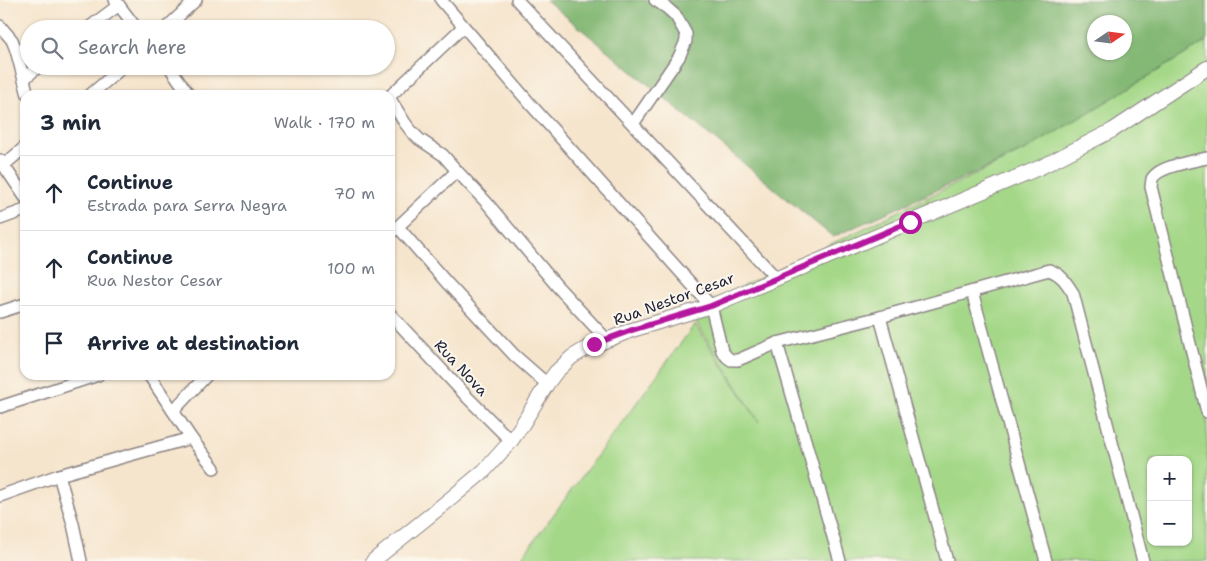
<!DOCTYPE html>
<html lang="en">
<head>
<meta charset="utf-8">
<style>
	body { margin:0; font-family:"Shantell Sans",sans-serif; background:#f6f6f7; color:#1f2937 }
	.controls { position:absolute; right:15px; bottom:15px; display:grid; overflow:hidden; border-radius:10px; box-shadow:0 1px 4px #0004 }
	.controls button { width:45px; height:45px; display:grid; place-items:center; padding:0; border:0; border-bottom:1px solid #e0e1e3; background:#fff; color:#1f2937; font:25px sans-serif }
	.compass { position:absolute; left:1087px; top:15px; width:45px; height:45px; border-radius:50%; background:#fff; box-shadow:0 1px 4px #0004; rotate:77deg }
	.stop { position:absolute; width:15px; height:15px; margin:-11px; border:4px solid #b5179e; border-radius:50%; background:#fff }
	.stop.end { background:#b5179e; border-color:#fff; box-shadow:0 1px 5px #0008 }
	.list { margin:0; padding:0; list-style:none }
	h2 { display:flex; justify-content:space-between; align-items:center; height:65px; margin:0; padding:0 20px; font-size:21px }
	h2 small { font-size:16px; font-weight:400; color:#747a83 }
	.list li { display:grid; grid-template-columns:32px 1fr auto; gap:15px; align-items:center; box-sizing:border-box; height:75px; padding:0 20px; border-top:1px solid #e0e1e3 }
	.list b { display:block; font-size:19px; white-space:nowrap }
	.list p { margin:0; font-size:16px; white-space:nowrap; color:#747a83 }
	.list em { font-size:16px; font-style:normal; color:#747a83 }
	.icon { flex:none; width:28px; height:28px; fill:none; stroke:currentColor; stroke-width:2; stroke-linecap:round; stroke-linejoin:round }
	.map { position:relative; flex:none; width:1207px; height:561px; overflow:hidden }
	.search { position:absolute; background:#fff; box-shadow:0 1px 4px #0004; left:20px; top:20px; width:375px; height:55px; display:flex; align-items:center; gap:12px; box-sizing:border-box; padding:0 18px; border-radius:28px; color:#747a83; font-size:19px }
	.panel { position:absolute; background:#fff; box-shadow:0 1px 4px #0004; left:20px; top:90px; width:375px; height:290px; border-radius:15px }
	.map>svg:first-child { display:block }
	.green { fill:#a4d888; stroke:#637d62; fill-rule:evenodd }
	.forest { fill:#83b874; stroke:#526d58; fill-rule:evenodd }
	.lines { fill:none; stroke-linecap:round; stroke-linejoin:round }
	.minor-casing { stroke:#8c8484; stroke-width:14 }
	.tertiary-casing { stroke:#8c8484; stroke-width:16 }
	.minor { stroke:#fff; stroke-width:11 }
	.tertiary { stroke:#fff; stroke-width:14 }
	.route { stroke:#b5179e; stroke-width:6 }
	.labels { text-anchor:middle; dominant-baseline:central; stroke-width:4; stroke-linejoin:round; paint-order:stroke }
	.street-label { font-size:15px; fill:#22223b; stroke:#fbf7ec }
</style>
</head>
<body>
<div class="map">
<svg width="1207" height="561" viewBox="0 0 1207 561">
	<rect width="100%" height="100%" fill="#fbf7ec"/>
	<filter id="ink" filterUnits="userSpaceOnUse"><feTurbulence type="fractalNoise" baseFrequency=".02" numOctaves="2"/><feDisplacementMap in="SourceGraphic" scale="10" xChannelSelector="R" yChannelSelector="G"/><feConvolveMatrix kernelMatrix="1 2 1 2 8 2 1 2 1" color-interpolation-filters="sRGB"/></filter>
	<filter id="wash" filterUnits="userSpaceOnUse"><feTurbulence type="fractalNoise" baseFrequency=".0096" numOctaves="4" result="noise"/><feDisplacementMap in="SourceGraphic" scale="20" xChannelSelector="R" yChannelSelector="G"/><feGaussianBlur stdDeviation="1.12" result="paint"/><feColorMatrix in="noise" values="0 0 0 0 0 0 0 0 0 0 0 0 0 0 0 0 0 1.4 0 .05"/><feComposite in="paint" operator="in"/></filter>
	<g filter="url(#wash)">
		<rect width="100%" height="100%" fill="#f6e5cd"/>
		<path class="green" d="M 1207,41 L 1207,561 L 519,561 L 695,324 L 759,422 L 690,312 L 1026,150 ZM 1151,460 L 1188,460 L 1188,542 L 1151,542 Z"/>
		<path class="forest" d="M 546,0 L 1207,0 L 1207,41 L 1026,150 L 833,237 ZM 1094,22 L 1124,22 L 1124,52 L 1094,52 Z"/>
	</g>
	<g filter="url(#ink)">
		<g class="lines">
			<defs>
				<g id="minor">
					<path d="M 115,0 L 137,29"/>
					<path d="M 441,0 L 532,106 L 711,306 L 722,351 L 727,357 L 731,360 L 738,360 L 777,343 L 880,317 L 1049,270 C 1061,274 1066,282 1073,293 L 1143,561"/>
					<path d="M 517,0 C 603,93 690,185 776,278"/>
					<path d="M 0,26 L 12,40 L 16,50 L 28,95"/>
					<path d="M 87,29 L 119,5"/>
					<path d="M 165,29 L 196,0"/>
					<path d="M 16,50 L 29,54"/>
					<path d="M 169,66 L 189,95"/>
					<path d="M 24,79 L 39,66"/>
					<path d="M 90,95 L 124,66"/>
					<path d="M 390,96 L 463,27"/>
					<path d="M 390,99 L 405,123 L 412,132 L 419,139 L 443,155 L 457,171 L 487,203 L 557,286 L 607,340"/>
					<path d="M 633,124 L 679,57 L 686,41 L 686,34 L 676,16 L 667,8 L 655,0"/>
					<path d="M 1207,158 C 1194,161 1158,166 1152,179 C 1152,180 1151,186 1151,187 L 1207,412"/>
					<path d="M 0,160 L 25,197"/>
					<path d="M 4,165 L 25,147"/>
					<path d="M 0,219 L 25,210"/>
					<path d="M 398,227 L 447,283 L 514,355 L 547,384"/>
					<path d="M 390,234 L 457,171"/>
					<path d="M 972,292 L 1046,561"/>
					<path d="M 0,312 L 25,304"/>
					<path d="M 390,314 L 468,398 L 511,441"/>
					<path d="M 880,317 L 947,561"/>
					<path d="M 777,343 L 840,561"/>
					<path d="M 149,375 L 191,438 L 214,468"/>
					<path d="M 0,407 L 98,375"/>
					<path d="M 173,411 L 207,375"/>
					<path d="M 59,475 L 73,524 L 81,561"/>
					<path d="M 0,496 L 59,475 L 191,438"/>
				</g>
				<path id="tertiary" d="M 373,561 L 449,500 L 485,470 L 511,441 L 522,425 L 547,384 L 556,372 L 572,357 L 587,348 L 632,330 L 711,306 L 1041,167 L 1113,130 L 1207,68"/>
			</defs>
			<use href="#minor" class="minor-casing"/>
			<use href="#tertiary" class="tertiary-casing"/>
			<use href="#minor" class="minor"/>
			<use href="#tertiary" class="tertiary"/>
		</g>
	</g>
	<g class="lines" filter="url(#ink)">
		<path class="route" d="M 594,344 L 632,330 L 711,306 L 910,222"/>
	</g>
	<g class="labels">
		<g class="street-label">
			<text transform="translate(674 299) rotate(-20)">Rua Nestor Cesar</text>
			<text transform="translate(461 368) rotate(47)">Rua Nova</text>
		</g>
	</g>
</svg>
<div class="controls">
<button>+</button>
<button>−</button>
</div>
<svg class="compass" viewBox="-18 -18 36 36"><path d="M0-13l5 13h-10z" fill="#e53935"/><path d="M0 13l5-13h-10z" fill="#747a83"/></svg>
<div class="stop" style="left:910px;top:222px"></div>
<div class="stop end" style="left:594px;top:344px"></div>
<div class="search"><svg class="icon" aria-label="search" viewBox="0 0 24 24"><circle cx="10" cy="10" r="6"/><path d="M15 15l6 6"/></svg>Search here</div>
<section class="panel">
<h2>3 min<small>Walk · 170 m</small></h2>
<ul class="list">
<li><svg class="icon" aria-label="ahead" viewBox="0 0 24 24"><path d="M12 20V5M6 11l6-6 6 6"/></svg><div><b>Continue</b><p>Estrada para Serra Negra</p></div><em>70 m</em></li>
<li><svg class="icon" aria-label="ahead" viewBox="0 0 24 24"><path d="M12 20V5M6 11l6-6 6 6"/></svg><div><b>Continue</b><p>Rua Nestor Cesar</p></div><em>100 m</em></li>
<li><svg class="icon" aria-label="arrive" viewBox="0 0 24 24"><path d="M6 21V4h12l-3 4 3 4H6"/></svg><div><b>Arrive at destination</b></div></li>
</ul>
</section>
</div>
</body>
</html>
